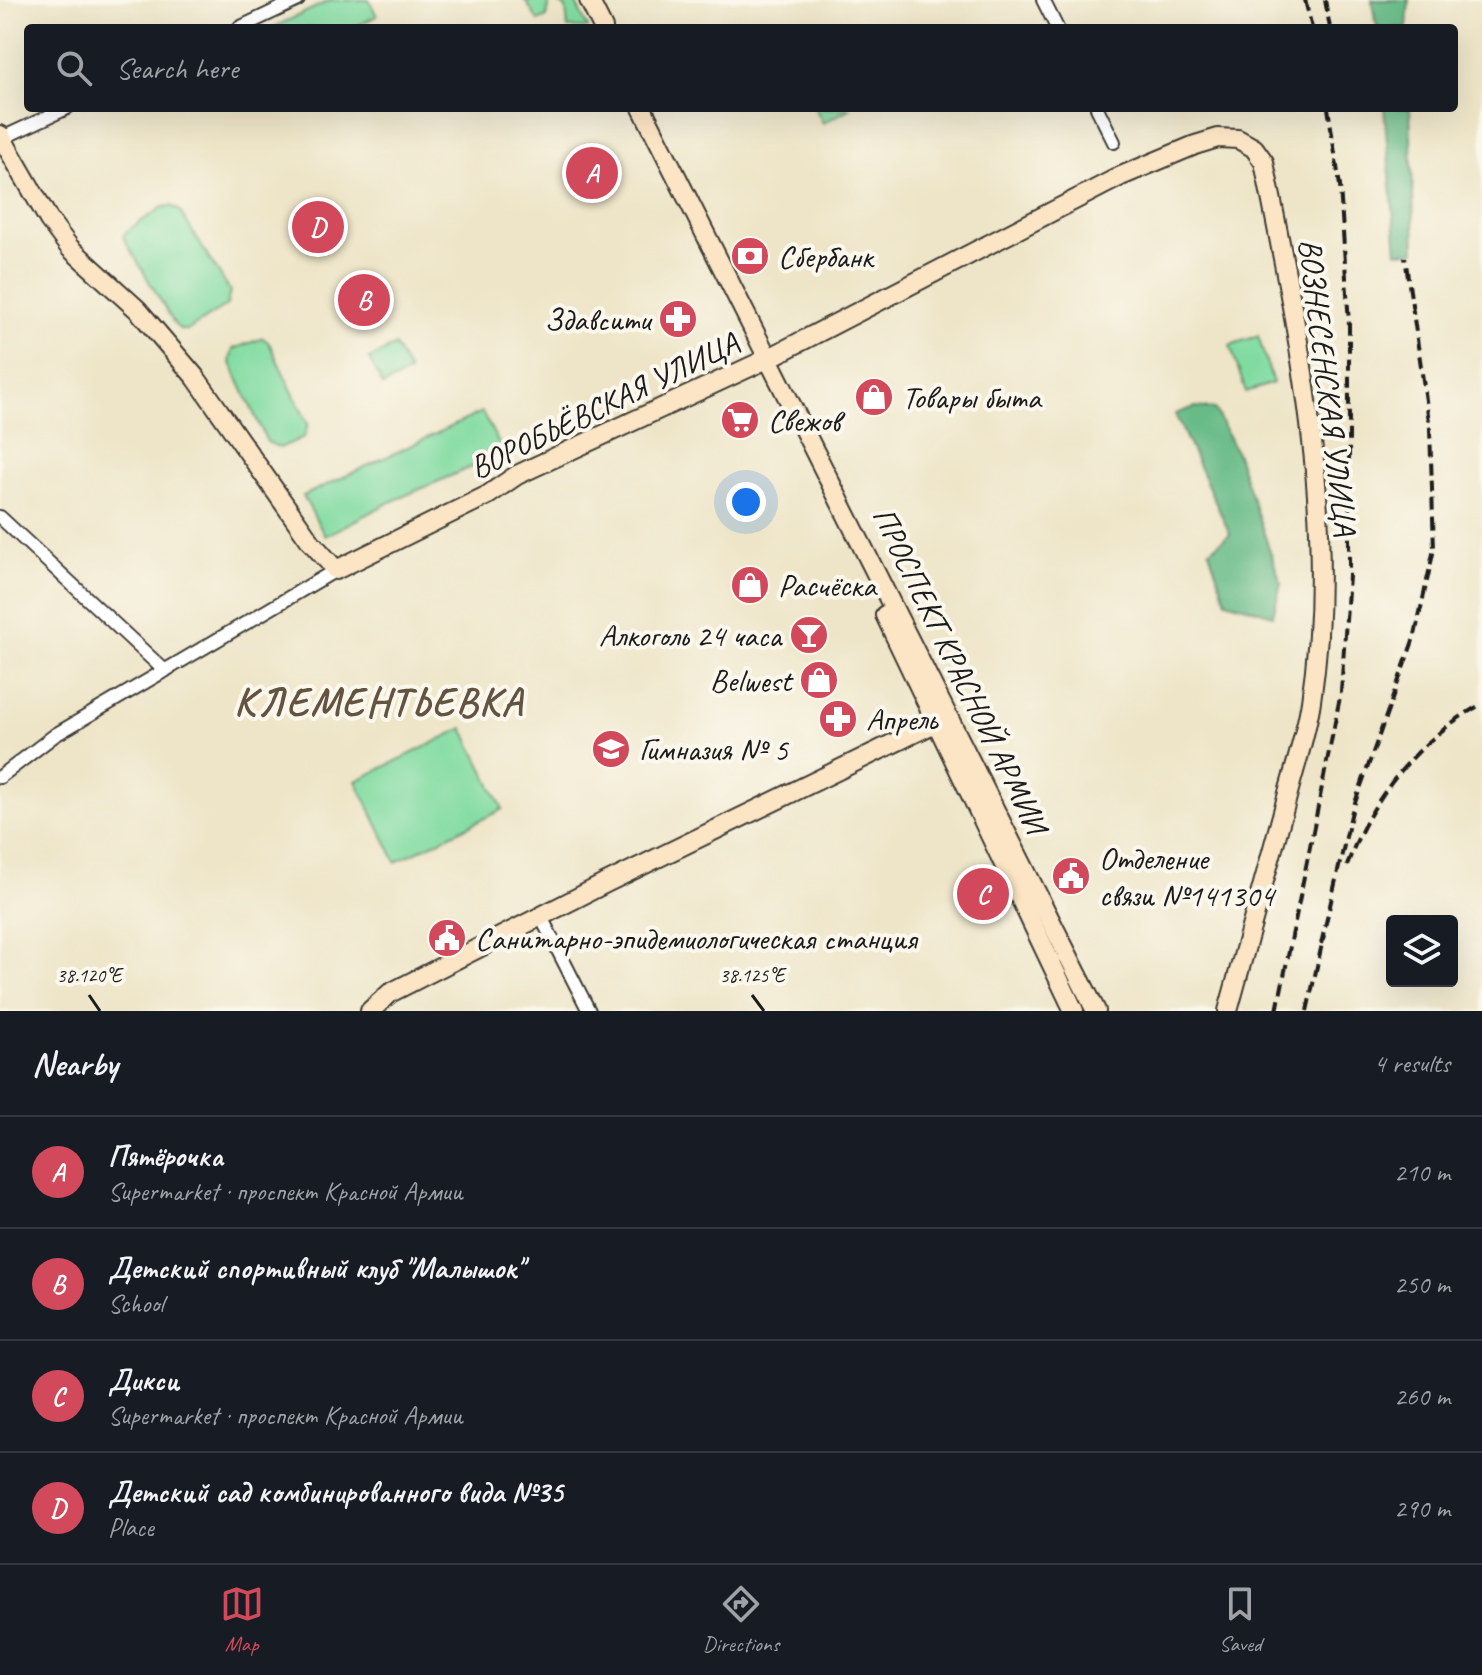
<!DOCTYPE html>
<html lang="en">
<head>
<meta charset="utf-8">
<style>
	body { margin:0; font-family:Caveat,sans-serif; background:#242831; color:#f1f3f6 }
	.controls { position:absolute; right:24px; bottom:24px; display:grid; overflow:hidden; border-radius:8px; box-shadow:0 8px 32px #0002 }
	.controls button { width:72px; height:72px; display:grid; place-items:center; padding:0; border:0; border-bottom:2px solid #363941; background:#171b24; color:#f1f3f6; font:40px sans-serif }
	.you { position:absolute; left:746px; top:502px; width:28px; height:28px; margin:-20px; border:6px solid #fff; border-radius:50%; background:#1a73e8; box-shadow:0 0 0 12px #1a73e833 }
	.badge { display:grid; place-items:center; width:52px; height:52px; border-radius:50%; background:#d1495b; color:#fff; font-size:26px; font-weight:700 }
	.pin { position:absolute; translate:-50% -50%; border:4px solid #fff; box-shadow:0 2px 8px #0006 }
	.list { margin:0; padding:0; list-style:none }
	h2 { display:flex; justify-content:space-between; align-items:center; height:104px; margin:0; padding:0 32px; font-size:34px }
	h2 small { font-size:26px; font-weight:400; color:#9ea1a6 }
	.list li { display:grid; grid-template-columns:52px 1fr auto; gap:24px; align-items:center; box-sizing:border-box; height:112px; padding:0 32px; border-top:2px solid #363941 }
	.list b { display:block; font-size:30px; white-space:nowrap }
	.list p { margin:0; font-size:26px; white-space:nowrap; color:#9ea1a6 }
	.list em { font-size:26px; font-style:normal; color:#9ea1a6 }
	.icon { flex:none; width:44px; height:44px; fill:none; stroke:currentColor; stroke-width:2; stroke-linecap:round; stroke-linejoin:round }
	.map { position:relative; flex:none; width:1482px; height:1011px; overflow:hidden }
	.search { position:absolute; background:#171b24; box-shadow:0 8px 32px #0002; left:24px; right:24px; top:24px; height:88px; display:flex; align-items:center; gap:20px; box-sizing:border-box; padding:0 28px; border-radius:8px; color:#9ea1a6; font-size:30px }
	.sheet { height:552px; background:#171b24 }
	nav { display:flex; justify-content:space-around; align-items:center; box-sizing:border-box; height:112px; border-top:2px solid #363941; background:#171b24; font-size:22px; color:#9ea1a6 }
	nav a { display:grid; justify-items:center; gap:4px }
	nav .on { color:#d1495b }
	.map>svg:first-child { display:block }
	.green { fill:#81dba1; stroke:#4e7c5e; stroke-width:2 }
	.forest { fill:#68bb87; stroke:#426c52; stroke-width:2 }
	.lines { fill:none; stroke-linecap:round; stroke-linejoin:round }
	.street-casing { stroke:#3c3a36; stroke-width:16 }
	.secondary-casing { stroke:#3c3a36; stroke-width:22 }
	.street { stroke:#fff; stroke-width:12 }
	.secondary { stroke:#fce5c4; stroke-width:18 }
	.rail { stroke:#1c1c1c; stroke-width:4; stroke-dasharray:12 6; stroke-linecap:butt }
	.ticks { fill:none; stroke:#1c1c1c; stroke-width:3 }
	.labels { text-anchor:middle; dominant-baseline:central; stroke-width:8; stroke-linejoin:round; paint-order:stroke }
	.poi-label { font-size:32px; fill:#1c1c1c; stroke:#fbf7ec; text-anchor:start }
	.street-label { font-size:32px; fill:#1c1c1c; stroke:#fbf7ec }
	.district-label { font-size:40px; font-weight:bold; letter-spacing:2px; fill:#635341; stroke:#fbf7ec }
	.ticks-label { font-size:20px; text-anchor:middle; fill:#1c1c1c; stroke:#fbf7ec; stroke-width:8; stroke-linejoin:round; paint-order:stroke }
</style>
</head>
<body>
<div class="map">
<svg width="1482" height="1011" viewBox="0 0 1482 1011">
	<rect width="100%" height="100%" fill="#fbf7ec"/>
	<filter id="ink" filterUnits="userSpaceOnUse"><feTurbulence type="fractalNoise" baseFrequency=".0125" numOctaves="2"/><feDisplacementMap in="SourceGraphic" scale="16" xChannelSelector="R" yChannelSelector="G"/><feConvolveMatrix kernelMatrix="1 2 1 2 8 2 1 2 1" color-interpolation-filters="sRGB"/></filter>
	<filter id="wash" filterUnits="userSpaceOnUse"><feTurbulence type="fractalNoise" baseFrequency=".006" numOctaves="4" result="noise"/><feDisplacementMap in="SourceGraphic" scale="32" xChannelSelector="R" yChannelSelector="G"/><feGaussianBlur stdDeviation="1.8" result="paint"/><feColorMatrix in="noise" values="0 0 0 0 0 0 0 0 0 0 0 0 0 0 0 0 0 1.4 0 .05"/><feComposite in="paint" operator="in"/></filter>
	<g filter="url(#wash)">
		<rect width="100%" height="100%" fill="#eee5c8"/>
		<g class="green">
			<path d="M 331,0 L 369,0 L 377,16 L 352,28 L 272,28 Z"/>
			<path d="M 525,0 L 550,0 L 547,17 L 538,21 Z"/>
			<path d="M 555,0 L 574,0 L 588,28 L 568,28 L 566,8 Z"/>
			<path d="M 815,108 L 851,108 L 823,123 Z"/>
			<path d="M 171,206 L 179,210 L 230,291 L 227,305 L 188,330 L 181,330 L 175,325 L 123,237 L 127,231 L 163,207 Z"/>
			<path d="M 1258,336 L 1273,383 L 1246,392 L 1230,345 Z"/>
			<path d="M 263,338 L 269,343 L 308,424 L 304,437 L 280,448 L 267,442 L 230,361 L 233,349 Z"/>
			<path d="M 395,346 L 409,372 L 383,386 L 369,359 Z"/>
			<path d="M 482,412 L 504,453 L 388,503 L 325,536 L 303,496 Z"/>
			<path d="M 463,728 L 503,809 L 396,862 L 356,781 Z"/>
		</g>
		<g class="forest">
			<path d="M 1372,0 L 1409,0 L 1407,28 L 1377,28 Z"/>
			<path d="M 1384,108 L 1410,108 L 1415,251 L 1397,252 Z"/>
			<path d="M 1195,407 L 1215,409 L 1237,455 L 1281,583 L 1273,615 L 1226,601 L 1209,551 L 1230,534 L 1175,414 Z"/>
		</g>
	</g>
	<g filter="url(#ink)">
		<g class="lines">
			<defs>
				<g id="street">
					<path d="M 1043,0 L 1057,28"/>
					<path d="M 239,28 L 298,0"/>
					<path d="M 1097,108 L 1114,142"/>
					<path d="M 0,139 L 67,108"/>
					<path d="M 0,517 L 165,671"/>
					<path d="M 0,777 L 55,735 L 336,570"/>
					<path d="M 540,915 L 589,1011"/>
				</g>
				<g id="secondary">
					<path d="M 589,0 L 603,28"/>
					<path d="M 642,108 L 1096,1011"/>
					<path d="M 0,135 L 49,220 L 70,248 L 138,310 L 196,378 L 311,542 L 336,570 L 488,495 L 517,475 L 767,359 L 1121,176 L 1195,145 L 1218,138 L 1238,139 L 1254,148 L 1264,162 C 1299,337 1338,523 1311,701 C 1306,735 1294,769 1286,801 C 1267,871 1248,941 1228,1011"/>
					<path d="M 885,615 L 1074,1011"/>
					<path d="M 370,1011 L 390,993 L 606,883 L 935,723"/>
				</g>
			</defs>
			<use href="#street" class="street-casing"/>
			<use href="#secondary" class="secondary-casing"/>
			<use href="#street" class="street"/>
			<use href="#secondary" class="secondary"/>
			<g class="rail">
				<path d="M 1305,0 L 1312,28"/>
				<path d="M 1325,0 L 1330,28"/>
				<path d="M 1347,866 C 1369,800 1420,737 1482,704"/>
				<path d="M 1321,944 L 1352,811 L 1415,635 L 1434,549 L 1430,428 L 1405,257"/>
				<path d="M 1277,1011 L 1341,692 L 1349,576 L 1349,324 L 1340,186 L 1328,108"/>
				<path d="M 1307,1011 L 1324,935"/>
			</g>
		</g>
	</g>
	<path class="ticks" d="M 89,995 L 100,1011M 752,995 L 764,1011"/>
	<defs>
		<symbol id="bank-disc" viewBox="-11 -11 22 22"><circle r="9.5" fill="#d1495b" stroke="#fbf7ec"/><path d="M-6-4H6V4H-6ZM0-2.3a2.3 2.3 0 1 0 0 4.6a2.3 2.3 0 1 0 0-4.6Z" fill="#fff"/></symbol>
		<symbol id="pharmacy-disc" viewBox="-11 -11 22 22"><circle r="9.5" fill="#d1495b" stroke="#fbf7ec"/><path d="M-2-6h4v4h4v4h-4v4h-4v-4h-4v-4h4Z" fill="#fff"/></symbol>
		<symbol id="shop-disc" viewBox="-11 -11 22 22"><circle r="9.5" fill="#d1495b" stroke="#fbf7ec"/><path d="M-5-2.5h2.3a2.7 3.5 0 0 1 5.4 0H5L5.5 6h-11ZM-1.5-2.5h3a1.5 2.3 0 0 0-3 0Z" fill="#fff"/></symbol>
		<symbol id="supermarket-disc" viewBox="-11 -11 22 22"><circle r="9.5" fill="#d1495b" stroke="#fbf7ec"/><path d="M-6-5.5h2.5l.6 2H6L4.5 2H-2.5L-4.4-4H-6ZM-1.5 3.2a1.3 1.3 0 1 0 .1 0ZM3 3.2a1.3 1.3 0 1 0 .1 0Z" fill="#fff"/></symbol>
		<symbol id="bar-disc" viewBox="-11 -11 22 22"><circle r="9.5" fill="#d1495b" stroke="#fbf7ec"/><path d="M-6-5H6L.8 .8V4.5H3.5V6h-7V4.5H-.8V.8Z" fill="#fff"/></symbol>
		<symbol id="school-disc" viewBox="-11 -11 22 22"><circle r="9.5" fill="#d1495b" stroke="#fbf7ec"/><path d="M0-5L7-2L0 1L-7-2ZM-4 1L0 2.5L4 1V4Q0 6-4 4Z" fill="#fff"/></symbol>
		<symbol id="civic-disc" viewBox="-11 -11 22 22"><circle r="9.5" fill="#d1495b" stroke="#fbf7ec"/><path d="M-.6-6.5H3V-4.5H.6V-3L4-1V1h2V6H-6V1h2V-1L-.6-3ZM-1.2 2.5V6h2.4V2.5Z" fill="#fff"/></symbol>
	</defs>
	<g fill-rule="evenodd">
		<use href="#bank-disc" x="728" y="234" width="44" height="44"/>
		<use href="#pharmacy-disc" x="656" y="297" width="44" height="44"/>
		<use href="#shop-disc" x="852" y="375" width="44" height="44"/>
		<use href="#supermarket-disc" x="718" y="398" width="44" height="44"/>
		<use href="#shop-disc" x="728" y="563" width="44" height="44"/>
		<use href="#bar-disc" x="787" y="613" width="44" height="44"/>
		<use href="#shop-disc" x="797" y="658" width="44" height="44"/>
		<use href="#pharmacy-disc" x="816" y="697" width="44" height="44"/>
		<use href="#school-disc" x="589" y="727" width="44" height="44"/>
		<use href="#civic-disc" x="1049" y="854" width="44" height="44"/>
		<use href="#civic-disc" x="425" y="916" width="44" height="44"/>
	</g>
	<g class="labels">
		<g class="poi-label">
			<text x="778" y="256">Сбербанк</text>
			<text x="650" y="319" text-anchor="end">Здавсити</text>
			<text x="902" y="397">Товары быта</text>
			<text x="768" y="420">Свежов</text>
			<text x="778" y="585">Расчёска</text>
			<text x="781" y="635" text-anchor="end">Алкоголь 24 часа</text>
			<text x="791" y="680" text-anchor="end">Belwest</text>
			<text x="866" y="719">Апрель</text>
			<text x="639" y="749">Гимназия № 5</text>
			<text x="1099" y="858">Отделение<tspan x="1099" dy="37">связи №141304</tspan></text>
			<text x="475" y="938">Санитарно-эпидемиологическая станция</text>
		</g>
		<g class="street-label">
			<text transform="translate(1328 387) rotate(83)">ВОЗНЕСЕНСКАЯ УЛИЦА</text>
			<text transform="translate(604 405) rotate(-26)">ВОРОБЬЁВСКАЯ УЛИЦА</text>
			<text transform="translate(960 670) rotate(64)">ПРОСПЕКТ КРАСНОЙ АРМИИ</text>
		</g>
		<g class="district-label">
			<text x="379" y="702">КЛЕМЕНТЬЕВКА</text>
		</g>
	</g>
	<g class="ticks-label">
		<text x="89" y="982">38.120°E</text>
		<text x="752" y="982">38.125°E</text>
	</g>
</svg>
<div class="controls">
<button><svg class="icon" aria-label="layers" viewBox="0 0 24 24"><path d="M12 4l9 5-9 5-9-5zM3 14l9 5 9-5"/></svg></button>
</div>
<div class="you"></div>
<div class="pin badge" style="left:592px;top:173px">A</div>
<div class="pin badge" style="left:364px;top:300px">B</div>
<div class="pin badge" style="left:983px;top:894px">C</div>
<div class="pin badge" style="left:318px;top:227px">D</div>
<div class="search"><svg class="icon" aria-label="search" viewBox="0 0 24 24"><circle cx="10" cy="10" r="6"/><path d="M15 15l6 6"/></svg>Search here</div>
</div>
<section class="sheet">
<h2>Nearby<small>4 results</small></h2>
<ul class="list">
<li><span class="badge">A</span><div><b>Пятёрочка</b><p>Supermarket · проспект Красной Армии</p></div><em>210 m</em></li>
<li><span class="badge">B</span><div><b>Детский спортивный клуб &quot;Малышок&quot;</b><p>School</p></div><em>250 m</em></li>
<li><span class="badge">C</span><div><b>Дикси</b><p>Supermarket · проспект Красной Армии</p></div><em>260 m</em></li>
<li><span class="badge">D</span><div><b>Детский сад комбинированного вида №35</b><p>Place</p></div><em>290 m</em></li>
</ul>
</section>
<nav>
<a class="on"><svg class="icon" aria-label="map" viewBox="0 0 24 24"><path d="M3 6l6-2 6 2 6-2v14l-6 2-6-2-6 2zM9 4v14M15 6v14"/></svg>Map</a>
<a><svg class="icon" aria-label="directions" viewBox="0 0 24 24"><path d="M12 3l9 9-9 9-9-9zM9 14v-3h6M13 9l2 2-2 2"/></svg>Directions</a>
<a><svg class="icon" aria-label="saved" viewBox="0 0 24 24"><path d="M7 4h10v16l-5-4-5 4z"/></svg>Saved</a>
</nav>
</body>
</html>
